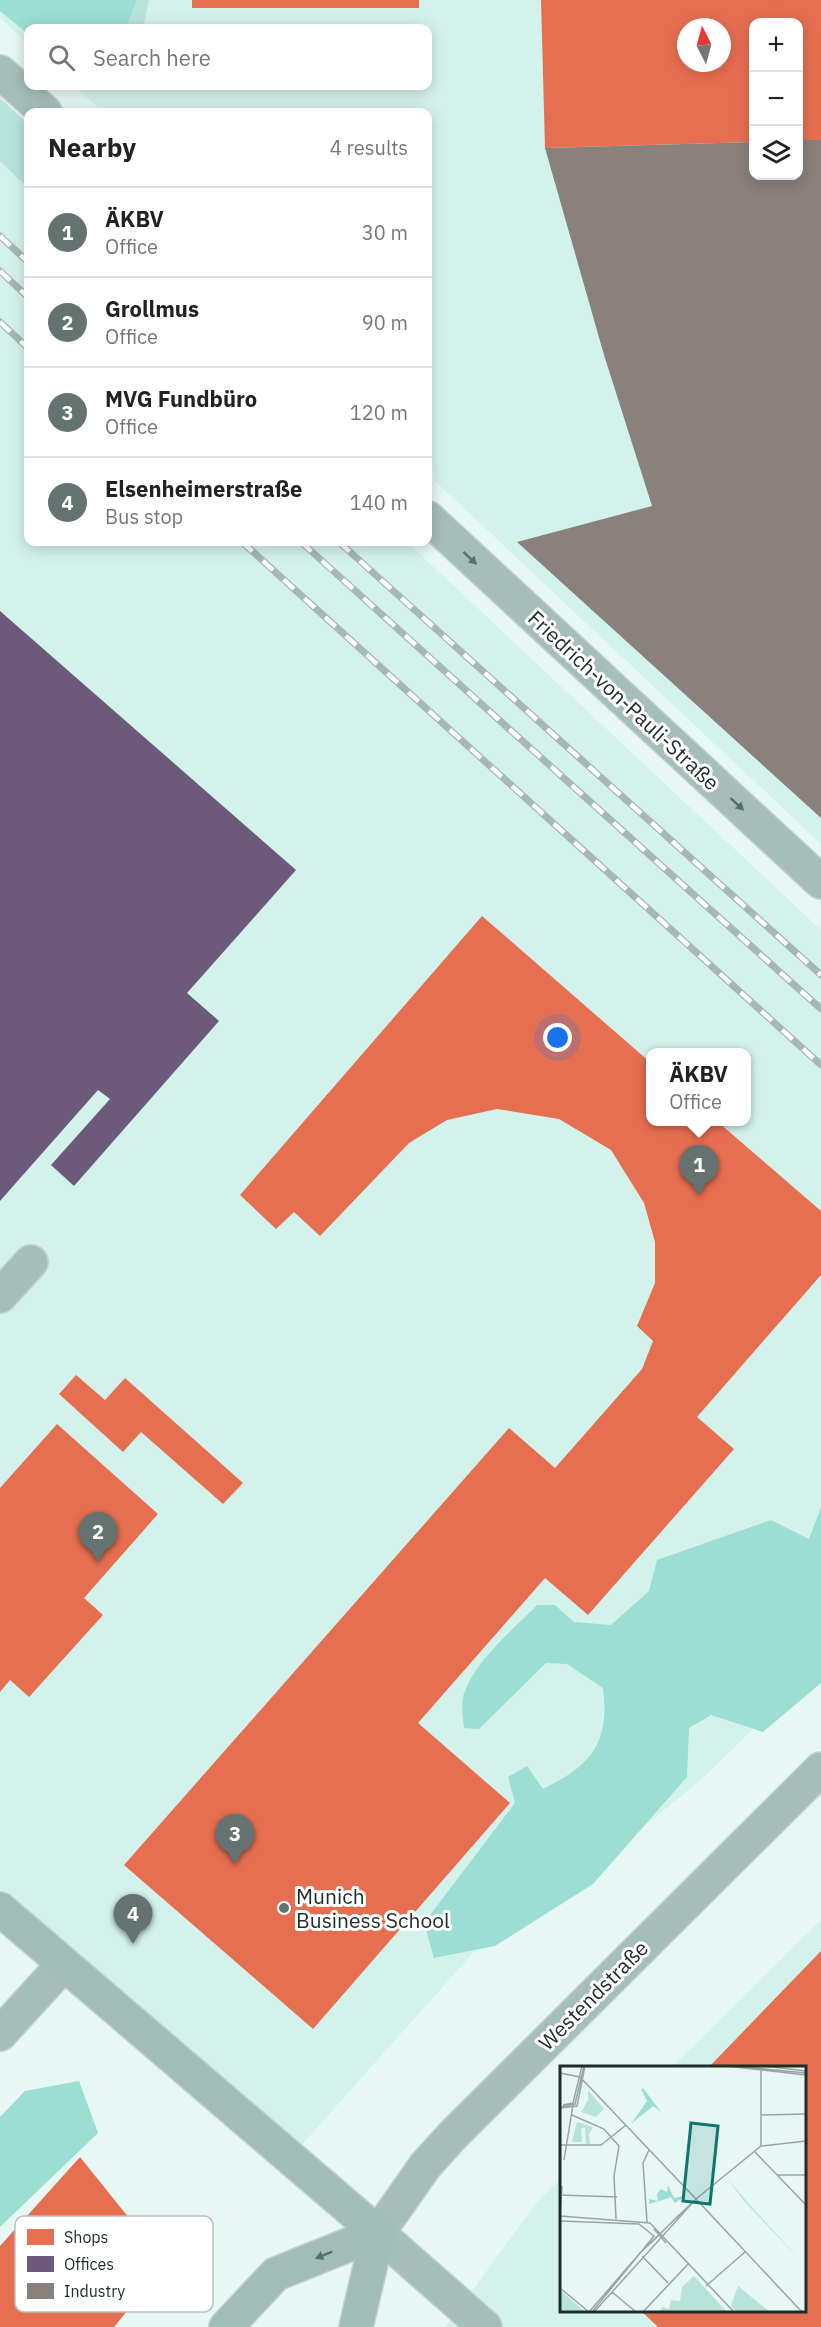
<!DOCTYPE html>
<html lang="en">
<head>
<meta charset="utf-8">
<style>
	body { margin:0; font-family:"IBM Plex Sans",sans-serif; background:#f6f6f6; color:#222 }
	.controls { position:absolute; right:18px; top:18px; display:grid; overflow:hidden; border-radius:12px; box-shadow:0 3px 15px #0003 }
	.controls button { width:54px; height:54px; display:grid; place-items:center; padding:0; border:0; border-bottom:2px solid #e0e0e0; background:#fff; color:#222; font:30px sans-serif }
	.compass { position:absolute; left:677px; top:18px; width:54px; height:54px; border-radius:50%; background:#fff; box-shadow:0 3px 15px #0003; rotate:354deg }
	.you { position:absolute; left:558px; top:1038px; width:21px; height:21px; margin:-15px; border:4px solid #fff; border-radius:50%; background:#1a73e8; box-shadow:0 0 0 9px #1a73e833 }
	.badge { display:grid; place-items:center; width:39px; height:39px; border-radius:50%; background:#657370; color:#fff; font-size:20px; font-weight:700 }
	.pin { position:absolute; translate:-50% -50px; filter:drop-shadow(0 2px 3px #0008) }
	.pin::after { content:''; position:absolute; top:32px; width:21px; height:18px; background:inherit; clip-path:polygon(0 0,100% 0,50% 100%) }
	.popup { position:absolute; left:646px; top:1048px; width:105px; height:78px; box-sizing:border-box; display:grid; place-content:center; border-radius:12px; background:#fff; filter:drop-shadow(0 2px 4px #0005); font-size:20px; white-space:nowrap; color:#767676 }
	.popup b { font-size:22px; color:#222 }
	.popup::after { content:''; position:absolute; left:50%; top:100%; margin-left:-12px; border:12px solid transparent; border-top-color:#fff }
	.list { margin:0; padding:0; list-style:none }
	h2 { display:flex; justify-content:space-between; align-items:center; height:78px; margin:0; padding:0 24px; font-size:26px }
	h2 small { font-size:20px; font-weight:400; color:#767676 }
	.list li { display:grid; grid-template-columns:39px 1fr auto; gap:18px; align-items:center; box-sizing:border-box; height:90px; padding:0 24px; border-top:2px solid #e0e0e0 }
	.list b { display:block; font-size:22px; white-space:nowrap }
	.list p { margin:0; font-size:20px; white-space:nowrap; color:#767676 }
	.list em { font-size:20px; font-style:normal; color:#767676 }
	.icon { flex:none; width:33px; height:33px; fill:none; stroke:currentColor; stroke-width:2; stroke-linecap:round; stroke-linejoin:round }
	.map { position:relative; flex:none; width:821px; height:2327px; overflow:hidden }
	.search { position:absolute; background:#fff; box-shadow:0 3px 15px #0003; left:24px; top:24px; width:408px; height:66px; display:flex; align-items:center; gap:15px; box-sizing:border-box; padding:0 21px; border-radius:12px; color:#767676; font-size:22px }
	.panel { position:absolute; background:#fff; box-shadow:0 3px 15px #0003; left:24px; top:108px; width:408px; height:438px; border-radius:12px }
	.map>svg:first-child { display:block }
	.built { fill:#d4f2ec; fill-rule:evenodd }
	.green { fill:#b8e3db }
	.forest { fill:#9cded3 }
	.shops { fill:#e76f51; fill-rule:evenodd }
	.offices { fill:#6d597a }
	.industry { fill:#8a817c }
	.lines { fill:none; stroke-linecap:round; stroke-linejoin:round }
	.minor-casing { stroke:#c4d1cf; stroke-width:36 }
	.major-casing { stroke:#c4d1cf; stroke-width:36 }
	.minor { stroke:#a6beb9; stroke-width:33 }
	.major { stroke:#a2bcb8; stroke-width:33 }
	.rail-casing { stroke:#a6b7b4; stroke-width:7 }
	.rail { stroke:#fff; stroke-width:4.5; stroke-dasharray:14; stroke-linecap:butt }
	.oneway { fill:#5c6e6a }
	.oneway2 { fill:#5a6d69 }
	.poi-dot { fill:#657370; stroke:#fff; stroke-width:2 }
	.labels { text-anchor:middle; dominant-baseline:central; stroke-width:6; stroke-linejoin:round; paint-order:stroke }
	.street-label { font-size:21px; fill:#1f2c29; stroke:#fff }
	.poi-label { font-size:21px; fill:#1f2c29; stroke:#fff; text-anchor:start }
	.inset-road { fill:none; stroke:#96a6a3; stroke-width:1.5 }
	.view { fill:#0f766e; fill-opacity:0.15; stroke:#0f766e; stroke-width:3 }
	.inset-edge { fill:none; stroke:#1f2c29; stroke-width:3 }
	.key { fill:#fff; stroke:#bcc0bf; stroke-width:1.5 }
	.key-label { font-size:16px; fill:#1f2c29 }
</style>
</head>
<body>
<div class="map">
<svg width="821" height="2327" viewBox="0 0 821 2327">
	<rect width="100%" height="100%" fill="#e6f7f4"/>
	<g class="built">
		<path d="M 0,0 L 821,0 L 821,844 L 435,481 L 428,445 L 428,112 L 103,112 L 74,86 L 428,86 L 428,28 L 28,28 L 28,44 L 0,18 ZM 754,22 L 798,22 L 798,176 L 754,176 ZM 686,27 L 722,27 L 722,63 L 686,63 Z"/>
		<path d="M 0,161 L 28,187 L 28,542 L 407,542 L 821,930 L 821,1663 L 702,1779 L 604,1859 L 498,1925 L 289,2159 L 0,1907 ZM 651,1052 L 747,1052 L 747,1122 L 651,1122 Z"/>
		<path d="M 821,1920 L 821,2327 L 446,2327 L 536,2203 L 561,2178 L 562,2310 L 804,2310 L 804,2068 L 672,2067 Z"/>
	</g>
	<g class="green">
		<path d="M 137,0 L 149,0 L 143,28 L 126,28 Z"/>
		<path d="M 0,98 L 28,123 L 28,188 L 0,161 Z"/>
	</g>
	<g class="forest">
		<path d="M 0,0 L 137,0 L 126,28 L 28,28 L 28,34 L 0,11 Z"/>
		<path d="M 821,1507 L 821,1683 L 763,1732 L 711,1715 L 689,1728 L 687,1777 L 593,1884 L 495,1946 L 434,1958 L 424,1923 L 515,1803 L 508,1777 L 527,1766 L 543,1789 C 591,1765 610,1744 603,1688 L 567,1664 L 546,1663 L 479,1729 L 464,1728 C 463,1716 460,1702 465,1691 C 477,1659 514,1629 537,1605 L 555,1605 L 574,1622 L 611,1625 L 649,1591 L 657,1560 L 771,1520 L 809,1539 Z"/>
		<path d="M 79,2081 L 98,2133 L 0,2227 L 0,2117 L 25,2091 Z"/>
	</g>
	<g class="shops">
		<rect x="192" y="0" width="227" height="8"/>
		<path d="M 541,0 L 821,0 L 821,140 L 798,140 L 798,22 L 754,22 L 754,142 L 545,148 ZM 686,27 L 722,27 L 722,63 L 686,63 Z"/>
		<path d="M 482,916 L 651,1063 L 651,1122 L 718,1122 L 821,1211 L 821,1275 L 697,1417 L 734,1449 L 588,1615 L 545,1578 L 418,1723 L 510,1803 L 313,2029 L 124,1865 L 509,1428 L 555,1468 L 642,1369 L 653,1341 L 637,1326 L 655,1283 L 655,1242 L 644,1203 L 611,1150 L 559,1119 L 497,1109 L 447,1120 L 409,1143 L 320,1236 L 294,1212 L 276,1229 L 240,1195 Z"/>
		<path d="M 76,1375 L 105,1400 L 125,1378 L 243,1483 L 223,1504 L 141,1432 L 123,1452 L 59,1394 Z"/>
		<path d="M 57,1424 L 158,1514 L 84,1598 L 103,1615 L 29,1697 L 10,1680 L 0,1692 L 0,1488 Z"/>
		<path d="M 821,1951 L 821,2327 L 658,2327 L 640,2310 L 804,2310 L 804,2068 L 708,2068 Z"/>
		<path d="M 80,2157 L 166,2264 L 114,2327 L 0,2327 L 0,2246 Z"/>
	</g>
	<path class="offices" d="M 0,611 L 296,870 L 187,993 L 219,1021 L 74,1186 L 51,1165 L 110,1099 L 98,1090 L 0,1201 Z"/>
	<path class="industry" d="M 798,140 L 821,140 L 821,818 L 517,542 L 652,506 L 604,355 L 545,148 L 754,142 L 754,176 L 798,176 Z"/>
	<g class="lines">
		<defs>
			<g id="minor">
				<path d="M 0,72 L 45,112"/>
				<path d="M 428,518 L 821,882"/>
				<path d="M 0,1296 L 31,1262"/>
				<path d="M 0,2034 L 63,1965"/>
				<path d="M 485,2327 L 378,2233 L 425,2166 L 453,2135 L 821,1769"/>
			</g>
			<g id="major">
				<path d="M 0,1909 L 378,2233"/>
				<path d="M 226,2327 L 276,2274 L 378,2233"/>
				<path d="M 356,2327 L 378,2233"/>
			</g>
		</defs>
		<use href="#minor" class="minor-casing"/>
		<use href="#major" class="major-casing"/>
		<use href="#minor" class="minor"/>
		<use href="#major" class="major"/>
		<defs>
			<g id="rail">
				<path d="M 0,236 L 28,262"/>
				<path d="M 0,271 L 28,297"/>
				<path d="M 0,322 L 28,348"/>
				<path d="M 242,542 L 821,1065"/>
				<path d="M 301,542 L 821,1009"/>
				<path d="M 339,542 L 821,975"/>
			</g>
		</defs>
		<use href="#rail" class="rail-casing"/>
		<use href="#rail" class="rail"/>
	</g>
	<defs><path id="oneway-solid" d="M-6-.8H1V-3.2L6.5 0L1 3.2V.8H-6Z" transform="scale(1.5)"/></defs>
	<g class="oneway">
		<use href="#oneway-solid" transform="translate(470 558) rotate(43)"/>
		<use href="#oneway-solid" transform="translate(737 804) rotate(43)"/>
	</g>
	<use class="oneway2" href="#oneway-solid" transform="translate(324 2255) rotate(158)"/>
	<circle class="poi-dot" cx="284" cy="1908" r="6"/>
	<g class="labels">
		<g class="street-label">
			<text transform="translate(624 700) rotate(43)">Friedrich-von-Pauli-Straße</text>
			<text transform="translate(593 1995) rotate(-45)">Westendstraße</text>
		</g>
		<g class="poi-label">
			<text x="296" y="1896">Munich<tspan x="296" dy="24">Business School</tspan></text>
		</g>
	</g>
	<g transform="translate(560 2066)">
		<rect width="246" height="246" fill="#e6f7f4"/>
		<path d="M 28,24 L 44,43 L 36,51 L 21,46 L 28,34 ZM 17,56 L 33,61 L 29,68 L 30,78 L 26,78 L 25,62 L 21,62 L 22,76 L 12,76 ZM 167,112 L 189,138 L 243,197 L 184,135 ZM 134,210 L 167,246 L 100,246 L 102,241 L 109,243 L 111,234 L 120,235 L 122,221 ZM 178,220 L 210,246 L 177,246 L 171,240 ZM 0,224 L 16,238 L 25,246 L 0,246 Z" fill="#b8e3db"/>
		<path d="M 83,22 L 101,46 L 93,40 L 71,58 L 87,35 L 81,23 ZM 108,119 L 114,132 L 127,129 L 115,137 L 110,130 L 109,132 L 89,138 L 89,133 L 98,135 L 97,128 L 101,123 L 107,126 Z" fill="#9cded3"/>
		<path class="inset-road" d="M 166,0 L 246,9M 175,0 L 246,7M 204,0 L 246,5M 201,4 L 201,80M 0,7 L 20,11M 20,11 L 136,133M 3,39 L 13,37 L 22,0M 0,41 L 15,38 L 24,0M 0,42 L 17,40 L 25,0M 12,49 L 44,63 L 59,80 L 54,110 L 56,153M 201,49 L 246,48M 0,79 L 41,79 L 66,59M 195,86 L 246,139M 4,94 L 13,39M 218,109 L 246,109M 0,129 L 57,131M 0,150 L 2,120M 0,150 L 90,157 L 174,246M 0,155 L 79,158 L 94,170 L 32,246M 87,156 L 83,97 L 89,84M 94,163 L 106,177M 91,177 L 119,149M 82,190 L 108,217M 146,220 L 185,186M 0,222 L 29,246M 52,226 L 76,246M 29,246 L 80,187 L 136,133M 34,246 L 136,133M 83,246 L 129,197M 242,246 L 136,133 L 201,80 L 246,75"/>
		<path class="view" d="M 131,57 L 158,60 L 150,138 L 123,135 Z"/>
		<rect width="246" height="246" class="inset-edge"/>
	</g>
	<rect x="15" y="2216" width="198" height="96" rx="9" class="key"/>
	<rect x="27" y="2229" width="27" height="16" fill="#e76f51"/>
	<rect x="27" y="2256" width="27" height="16" fill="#6d597a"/>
	<rect x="27" y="2283" width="27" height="16" fill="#8a817c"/>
	<g class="key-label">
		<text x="64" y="2243">Shops</text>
		<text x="64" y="2270">Offices</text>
		<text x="64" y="2297">Industry</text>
	</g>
</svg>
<div class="controls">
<button>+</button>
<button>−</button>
<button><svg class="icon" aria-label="layers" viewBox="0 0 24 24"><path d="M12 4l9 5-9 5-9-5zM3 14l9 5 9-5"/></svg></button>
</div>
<svg class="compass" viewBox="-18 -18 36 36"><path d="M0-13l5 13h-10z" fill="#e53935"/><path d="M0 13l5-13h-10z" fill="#767676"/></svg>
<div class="you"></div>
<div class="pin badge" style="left:699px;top:1195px">1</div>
<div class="popup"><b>ÄKBV</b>Office</div>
<div class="pin badge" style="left:98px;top:1562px">2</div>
<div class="pin badge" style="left:235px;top:1864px">3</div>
<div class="pin badge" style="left:133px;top:1944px">4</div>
<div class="search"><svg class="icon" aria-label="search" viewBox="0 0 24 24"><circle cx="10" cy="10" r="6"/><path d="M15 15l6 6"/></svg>Search here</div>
<section class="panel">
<h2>Nearby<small>4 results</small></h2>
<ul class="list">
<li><span class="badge">1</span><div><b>ÄKBV</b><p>Office</p></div><em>30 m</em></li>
<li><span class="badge">2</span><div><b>Grollmus</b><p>Office</p></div><em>90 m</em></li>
<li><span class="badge">3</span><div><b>MVG Fundbüro</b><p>Office</p></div><em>120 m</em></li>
<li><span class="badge">4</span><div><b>Elsenheimerstraße</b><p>Bus stop</p></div><em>140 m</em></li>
</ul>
</section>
</div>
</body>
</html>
